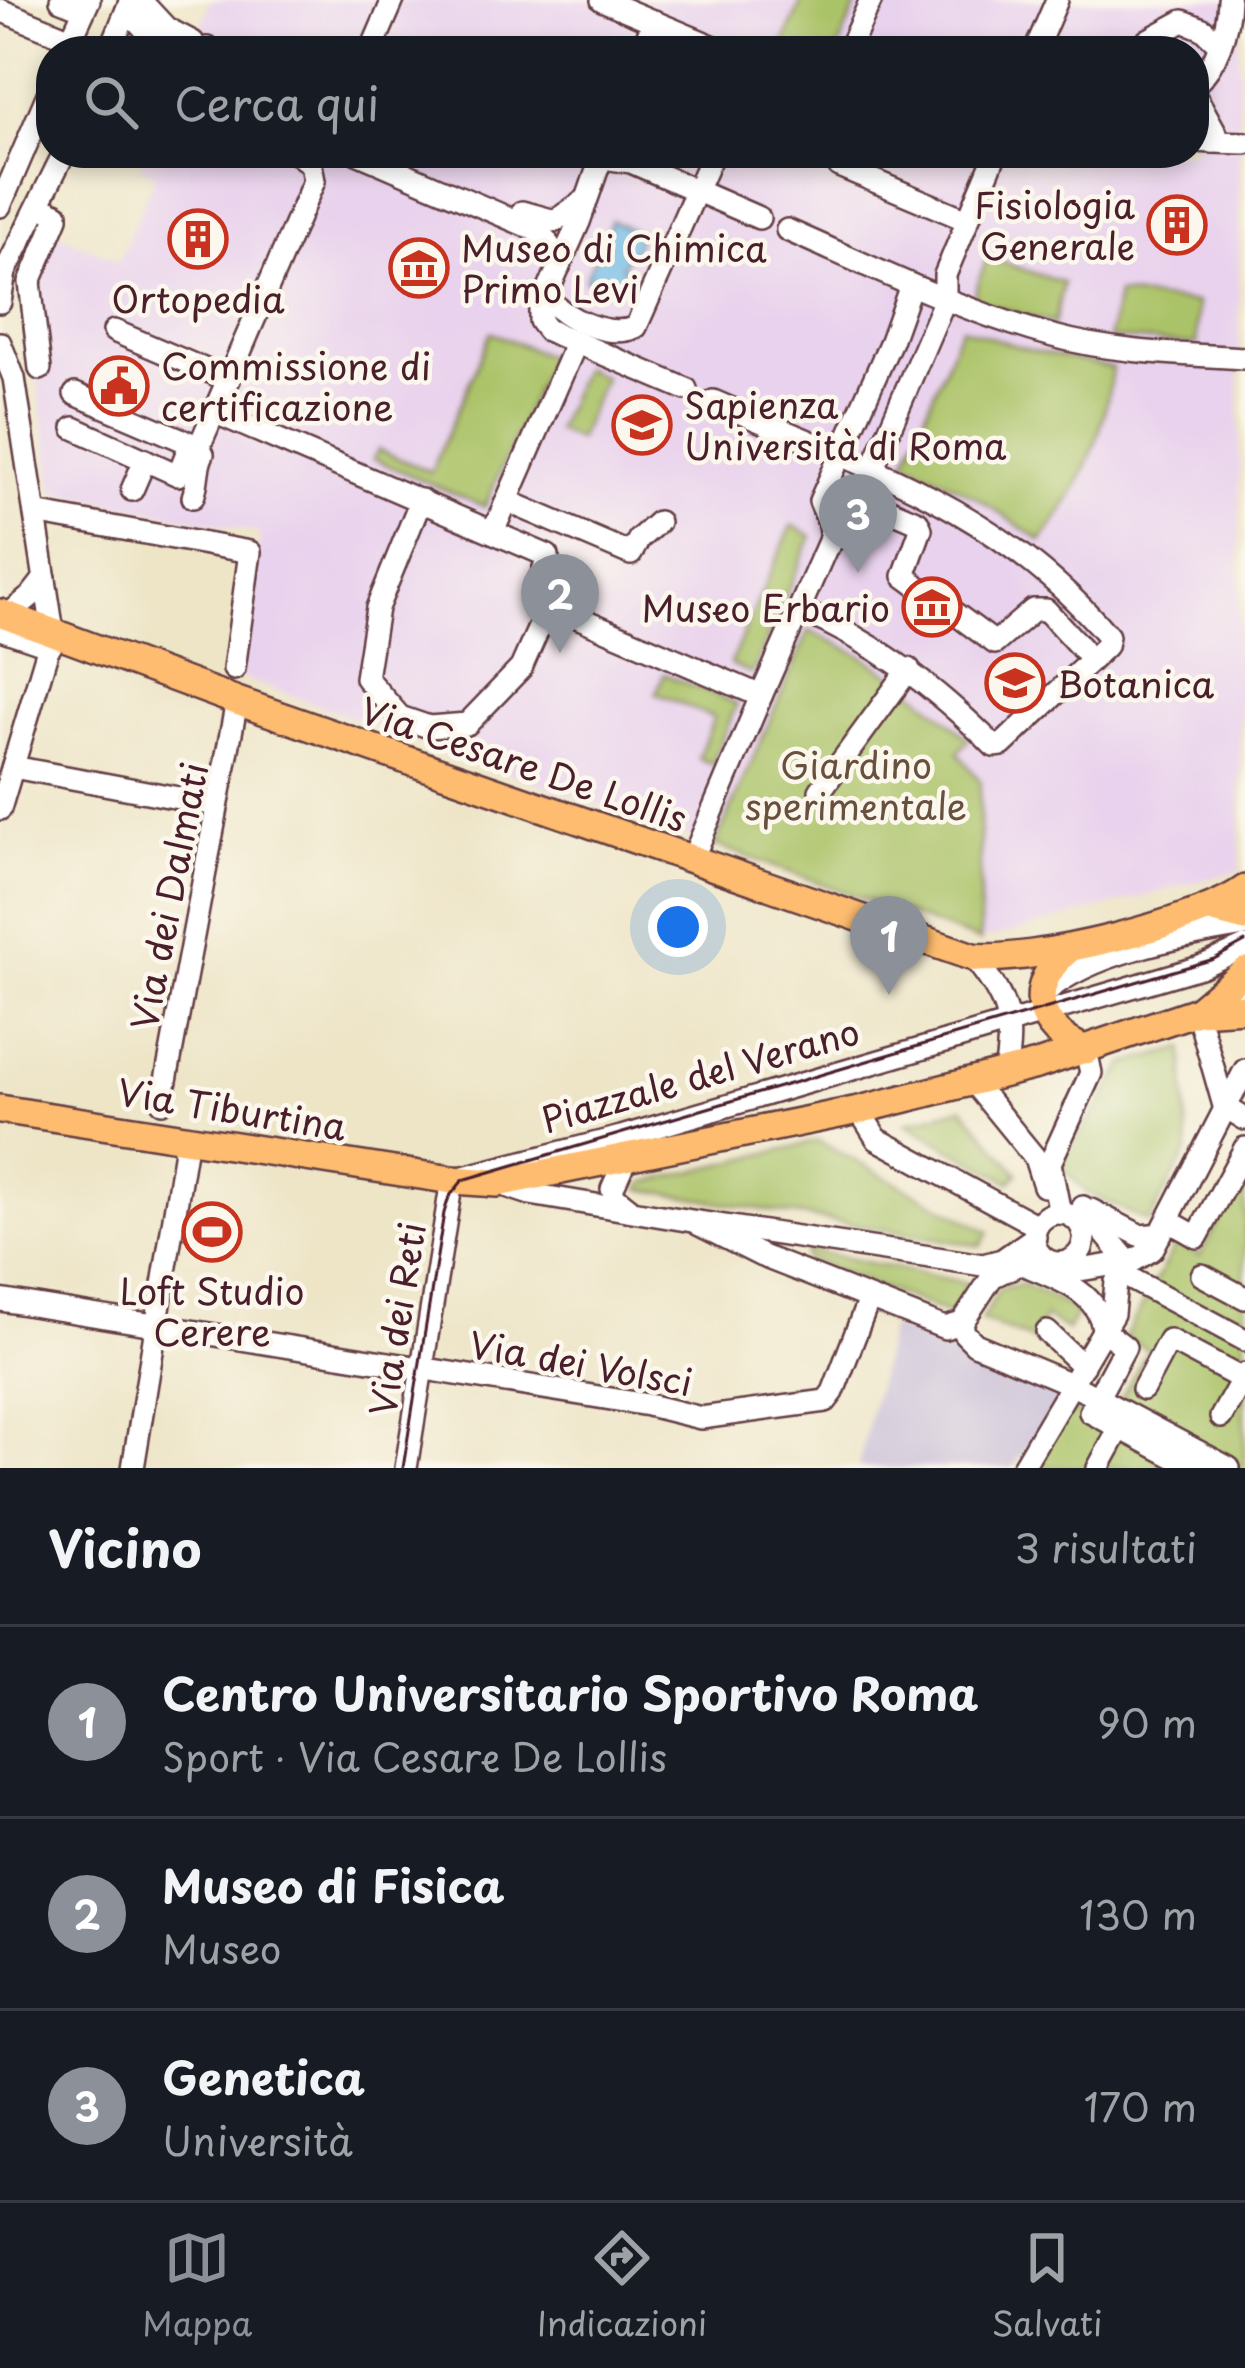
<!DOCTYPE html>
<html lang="it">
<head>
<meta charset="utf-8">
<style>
	body { margin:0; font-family:"Playpen Sans",sans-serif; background:#20242c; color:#f1f3f6 }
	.you { position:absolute; left:678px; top:927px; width:42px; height:42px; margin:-30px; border:9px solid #fff; border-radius:50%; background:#1a73e8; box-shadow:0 0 0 18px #1a73e833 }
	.badge { display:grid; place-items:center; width:78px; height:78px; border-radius:50%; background:#8c9099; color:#fff; font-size:39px; font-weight:700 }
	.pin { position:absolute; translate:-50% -99px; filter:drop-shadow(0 3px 6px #0008) }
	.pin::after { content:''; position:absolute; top:63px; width:42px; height:36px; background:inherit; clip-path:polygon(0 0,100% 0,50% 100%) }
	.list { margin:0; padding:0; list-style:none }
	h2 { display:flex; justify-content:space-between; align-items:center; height:156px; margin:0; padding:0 48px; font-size:51px }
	h2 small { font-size:39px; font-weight:400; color:#9ea1a6 }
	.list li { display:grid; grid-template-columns:78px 1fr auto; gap:36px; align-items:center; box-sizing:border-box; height:192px; padding:0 48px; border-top:3px solid #363941 }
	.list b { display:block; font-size:45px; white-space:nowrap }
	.list p { margin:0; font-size:39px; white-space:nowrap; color:#9ea1a6 }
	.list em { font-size:39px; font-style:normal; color:#9ea1a6 }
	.icon { flex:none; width:66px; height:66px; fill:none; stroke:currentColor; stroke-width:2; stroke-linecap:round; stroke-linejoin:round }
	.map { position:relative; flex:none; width:1245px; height:1468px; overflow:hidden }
	.search { position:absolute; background:#171b24; box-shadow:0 6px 18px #0003; left:36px; right:36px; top:36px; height:132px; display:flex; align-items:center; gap:30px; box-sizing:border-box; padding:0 42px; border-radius:48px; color:#9ea1a6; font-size:45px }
	.sheet { height:732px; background:#171b24 }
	nav { display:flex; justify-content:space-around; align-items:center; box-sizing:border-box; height:168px; border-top:3px solid #363941; background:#171b24; font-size:33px; color:#9ea1a6 }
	nav a { display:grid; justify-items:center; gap:6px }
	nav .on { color:#8c9099 }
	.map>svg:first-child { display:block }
	.built { fill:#e9d2ed }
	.industrial { fill:#c9bfd7 }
	.green { fill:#abc368; stroke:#7a714a; stroke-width:3 }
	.water { fill:#6cb8e5; stroke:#5b6c88; stroke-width:3 }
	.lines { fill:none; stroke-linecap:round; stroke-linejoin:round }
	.minor-casing { stroke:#633d42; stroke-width:26 }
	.major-casing { stroke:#633d42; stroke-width:32 }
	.minor { stroke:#fff; stroke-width:21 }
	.major { stroke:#fdbc6f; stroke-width:27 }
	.tram { stroke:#4a1f2b; stroke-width:3 }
	.labels { text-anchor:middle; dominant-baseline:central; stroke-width:9; stroke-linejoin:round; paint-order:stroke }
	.poi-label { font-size:36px; fill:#4a1f2b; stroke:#fbf7ec; text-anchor:start }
	.street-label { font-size:36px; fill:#4a1f2b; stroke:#fbf7ec }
	.park-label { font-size:36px; fill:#67503d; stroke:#fbf7ec }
</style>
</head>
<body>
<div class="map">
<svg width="1245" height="1468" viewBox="0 0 1245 1468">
	<rect width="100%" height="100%" fill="#fbf7ec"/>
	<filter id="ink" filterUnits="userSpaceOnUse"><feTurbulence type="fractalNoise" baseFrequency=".00833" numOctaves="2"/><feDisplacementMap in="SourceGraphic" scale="24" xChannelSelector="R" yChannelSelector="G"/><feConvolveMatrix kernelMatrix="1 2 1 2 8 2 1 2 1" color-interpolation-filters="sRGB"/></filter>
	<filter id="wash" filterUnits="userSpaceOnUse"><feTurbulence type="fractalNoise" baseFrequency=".004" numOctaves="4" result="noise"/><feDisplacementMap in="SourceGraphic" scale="48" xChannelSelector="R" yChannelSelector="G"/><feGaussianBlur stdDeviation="2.7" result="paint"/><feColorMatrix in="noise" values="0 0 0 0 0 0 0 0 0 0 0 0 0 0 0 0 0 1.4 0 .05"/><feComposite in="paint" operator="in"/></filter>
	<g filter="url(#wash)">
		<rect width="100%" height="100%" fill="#eee5c7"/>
		<path class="built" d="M 211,0 L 1239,0 L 1240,870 L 980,941 L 239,677 L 260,533 L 54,492 L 24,295 L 47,229 L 119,261 L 155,175 L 140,167 L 145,153 L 1194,153 L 1194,51 L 189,51 Z"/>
		<path class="industrial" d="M 890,1326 L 1064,1392 L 1012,1468 L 858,1468 Z"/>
		<g class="green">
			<path d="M 802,0 L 846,0 L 857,4 L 837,51 L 781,50 Z"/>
			<path d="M 987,257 L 1063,283 L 1054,324 L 973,299 Z"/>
			<path d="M 1117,294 L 1197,303 L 1197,345 L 1109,338 Z"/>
			<path d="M 961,327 L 1025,349 L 1112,368 C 1104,436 1083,487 1041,541 L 976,497 L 906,460 Z"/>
			<path d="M 491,332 L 549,357 L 485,507 L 373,459 L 378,450 L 431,472 Z"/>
			<path d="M 582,368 L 604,377 L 578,440 L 556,430 Z"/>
			<path d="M 792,525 L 812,536 L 752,674 L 730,664 Z"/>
			<path d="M 809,631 C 879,659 914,688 968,739 L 958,753 L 980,781 L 980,941 L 715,845 Z"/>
			<path d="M 664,674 L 737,704 L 712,764 L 698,758 L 714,718 L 656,693 Z"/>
			<path d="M 1184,1048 L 1188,1151 L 1149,1222 L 1086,1192 L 1061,1166 L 1125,1064 Z"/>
			<path d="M 963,1107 L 1018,1173 L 1010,1182 L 906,1123 Z"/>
			<path d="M 818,1141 L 989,1232 L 981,1246 L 640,1189 L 644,1183 Z"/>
			<path d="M 1245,1172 L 1245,1468 L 1033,1468 L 1066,1408 L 1105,1426 L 1148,1350 L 1125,1337 L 1176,1244 L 1200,1256 Z"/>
			<path d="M 807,1250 L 967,1283 L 951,1315 L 805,1258 Z"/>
			<path d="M 1023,1284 L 1078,1311 L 1067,1330 L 1045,1317 L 1037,1331 L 1050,1347 L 981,1320 L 1000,1288 Z"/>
		</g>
		<path class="water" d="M 611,220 L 641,233 L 631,256 L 627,256 L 622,266 L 625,269 L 615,293 L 585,280 Z"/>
	</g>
	<g filter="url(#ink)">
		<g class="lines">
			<defs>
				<g id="minor">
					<path d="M 61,0 L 84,9"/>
					<path d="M 140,0 L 166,28 L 193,42"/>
					<path d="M 602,0 L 724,51"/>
					<path d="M 0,10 L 71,39"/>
					<path d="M 127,10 L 151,36 L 176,51"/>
					<path d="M 207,48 L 214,51"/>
					<path d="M 66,50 L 89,0"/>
					<path d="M 110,51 L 130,2"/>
					<path d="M 371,51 L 393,0"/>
					<path d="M 641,51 L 654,21"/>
					<path d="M 848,51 L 871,0"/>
					<path d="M 1035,51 L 1057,0"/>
					<path d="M 1137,51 L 1148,40 L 1183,21 L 1203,29 L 1219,44"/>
					<path d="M 1194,85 C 1217,65 1228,30 1229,0"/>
					<path d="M 1194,93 L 1216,133 L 1213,142 L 1194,141"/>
					<path d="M 1213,142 L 1245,143"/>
					<path d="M 296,153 L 311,164 L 314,181 L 214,412 L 548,556 L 538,586 L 549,605 L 761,696 L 692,860"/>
					<path d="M 357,153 L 534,229 L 546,240 L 560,265"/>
					<path d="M 603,153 L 579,222 L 540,309 L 540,321 L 547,330 L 686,389"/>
					<path d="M 603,158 L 631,162 L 759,218"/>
					<path d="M 839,166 L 967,220"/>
					<path d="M 0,206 L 51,87"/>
					<path d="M 39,206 L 57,214 L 57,218 L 30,282 L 40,369"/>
					<path d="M 522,212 L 555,221 L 584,201"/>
					<path d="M 787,230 C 874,268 961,311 1053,336 C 1115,353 1181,354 1245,358"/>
					<path d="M 546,296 C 564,319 609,339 636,327 L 713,153"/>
					<path d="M 0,302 L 5,272 L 64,153"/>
					<path d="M 114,331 L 229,380"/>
					<path d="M 0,343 L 14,378 L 53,632 L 0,809"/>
					<path d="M 75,394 L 199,447 L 214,412"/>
					<path d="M 713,401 C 863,466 998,507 1108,636 L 1106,646 L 1002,745 L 994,746 C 935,687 877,643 800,610"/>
					<path d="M 74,428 L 178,475 L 191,443"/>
					<path d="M 132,490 L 145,460"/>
					<path d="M 193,497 C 199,481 196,467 203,454 L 199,447"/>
					<path d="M 860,497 L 918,522 L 921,529 L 904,576 L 995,643 L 1033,610 L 1046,610 L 1082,649"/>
					<path d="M 421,500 L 377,608 L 366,678 L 400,717 L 429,727 L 467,724 L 521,668 L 549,605"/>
					<path d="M 507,501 L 631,554 L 639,539 L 658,522"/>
					<path d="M 35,513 L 250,552 L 234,669"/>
					<path d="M 493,532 L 576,343"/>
					<path d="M 828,546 L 850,521 L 945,299 L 945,275 L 996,153"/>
					<path d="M 8,615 L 31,596 L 45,578"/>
					<path d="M 0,629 L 51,646"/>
					<path d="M 761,696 L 830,539 L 831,528 L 820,501 L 891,341 L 911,285"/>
					<path d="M 13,767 L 216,805"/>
					<path d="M 820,791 L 909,669"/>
					<path d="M 973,957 C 1008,1000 1014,1019 1005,1073"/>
					<path d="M 1245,992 L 1197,1011 L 1224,1106 L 1245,1119"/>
					<path d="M 1042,995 C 1089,952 1183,936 1245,926"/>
					<path d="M 973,1082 L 1035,1158 L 1044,1186"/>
					<path d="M 162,1102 L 237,701"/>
					<path d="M 859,1110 L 877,1139 L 1037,1226"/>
					<path d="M 626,1158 L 612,1189 L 615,1197 L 629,1208"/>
					<path d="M 497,1183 L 530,1194 L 692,1221 L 983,1265 L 1002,1260 L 1035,1237"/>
					<path d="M 1091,1210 L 1141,1236 L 1161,1234"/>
					<path d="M 1060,1213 L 1050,1163 L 1091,1073 L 1086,1050"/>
					<circle cx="1059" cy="1238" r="25"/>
					<path d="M 1169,1221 L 1197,1237 L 1245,1148"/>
					<path d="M 698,1224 L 762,1256 L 945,1328 L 962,1323 L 992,1277 L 1040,1254"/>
					<path d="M 1020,1263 C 1052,1277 1099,1290 1103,1330 L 1125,1347 L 1090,1412 L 1195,1468"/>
					<path d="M 1058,1265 L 1074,1271 L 1128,1262 L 1083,1207"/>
					<path d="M 1120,1273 L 1245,1340"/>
					<path d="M 1202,1275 L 1245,1298"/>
					<path d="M 0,1300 L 648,1405 L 701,1418 L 826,1401 L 833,1392 L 869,1299"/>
					<path d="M 962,1323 L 964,1333 L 975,1344 L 1073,1385 L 1229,1468"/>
					<path d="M 1047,1332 L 1083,1366"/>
					<path d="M 1143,1389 L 1169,1340 L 1242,1379"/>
					<path d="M 1221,1417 L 1245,1374"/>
					<path d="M 133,1468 L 187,1138"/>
					<path d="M 406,1468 L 452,1180 L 621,1137 L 1200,967 L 1245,947"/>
					<path d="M 1022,1468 L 1113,1314 L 1116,1282 L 1123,1267 L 1152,1250 L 1245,1070"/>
					<path d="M 1098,1468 L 1120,1428 L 1131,1421"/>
				</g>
				<g id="major">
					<path d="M 0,613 L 237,701 L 973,957 C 1028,964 1201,922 1245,889"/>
					<path d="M 1210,909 L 1245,918"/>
					<path d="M 1069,949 C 1025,986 1035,1029 1086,1050"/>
					<path d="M 1197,1011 L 1245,1008"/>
					<path d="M 0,1109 L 452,1180 L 497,1183 L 859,1110 L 1037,1065 L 1197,1011 L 1245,971"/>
				</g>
			</defs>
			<use href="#minor" class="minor-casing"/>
			<use href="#major" class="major-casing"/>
			<use href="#minor" class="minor"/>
			<use href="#major" class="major"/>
			<path class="tram" d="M 403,1468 L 444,1213 L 449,1197 L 463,1180 L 1214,959 L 1245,942"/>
		</g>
	</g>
	<defs>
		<symbol id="building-ring" viewBox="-11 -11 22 22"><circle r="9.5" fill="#fbf7ec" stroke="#c8321e" stroke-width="1.5"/><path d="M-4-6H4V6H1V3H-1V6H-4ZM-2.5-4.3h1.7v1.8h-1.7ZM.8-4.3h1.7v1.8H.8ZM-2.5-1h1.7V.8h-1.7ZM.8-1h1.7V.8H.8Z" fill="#c8321e"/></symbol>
		<symbol id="museum-ring" viewBox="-11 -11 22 22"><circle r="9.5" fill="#fbf7ec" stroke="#c8321e" stroke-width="1.5"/><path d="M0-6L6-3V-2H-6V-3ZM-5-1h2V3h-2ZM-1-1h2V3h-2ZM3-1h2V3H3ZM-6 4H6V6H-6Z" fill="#c8321e"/></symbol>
		<symbol id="civic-ring" viewBox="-11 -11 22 22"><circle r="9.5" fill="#fbf7ec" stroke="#c8321e" stroke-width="1.5"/><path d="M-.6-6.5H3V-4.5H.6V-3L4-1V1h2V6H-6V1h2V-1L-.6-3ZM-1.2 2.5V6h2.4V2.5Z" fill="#c8321e"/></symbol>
		<symbol id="university-ring" viewBox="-11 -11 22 22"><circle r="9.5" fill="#fbf7ec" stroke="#c8321e" stroke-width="1.5"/><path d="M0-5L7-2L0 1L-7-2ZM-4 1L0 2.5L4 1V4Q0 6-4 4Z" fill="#c8321e"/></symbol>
		<symbol id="stadium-ring" viewBox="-11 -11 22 22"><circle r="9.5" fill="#fbf7ec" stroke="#c8321e" stroke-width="1.5"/><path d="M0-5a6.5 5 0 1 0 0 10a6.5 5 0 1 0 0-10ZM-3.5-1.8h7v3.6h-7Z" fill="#c8321e"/></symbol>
	</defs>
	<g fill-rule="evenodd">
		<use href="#building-ring" x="1144" y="192" width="66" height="66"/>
		<use href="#building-ring" x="165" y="206" width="66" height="66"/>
		<use href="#museum-ring" x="386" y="235" width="66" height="66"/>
		<use href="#civic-ring" x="86" y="353" width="66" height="66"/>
		<use href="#university-ring" x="609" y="392" width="66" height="66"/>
		<use href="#museum-ring" x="899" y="574" width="66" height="66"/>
		<use href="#university-ring" x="982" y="650" width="66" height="66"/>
		<use href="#stadium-ring" x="179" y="1199" width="66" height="66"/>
	</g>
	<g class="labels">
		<g class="poi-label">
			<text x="1135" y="204" text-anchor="end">Fisiologia<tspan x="1135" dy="41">Generale</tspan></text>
			<text x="461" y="247">Museo di Chimica<tspan x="461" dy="41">Primo Levi</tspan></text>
			<text x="198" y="298" text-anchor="middle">Ortopedia</text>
			<text x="161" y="365">Commissione di<tspan x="161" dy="41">certificazione</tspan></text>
			<text x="684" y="404">Sapienza<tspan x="684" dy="41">Università di Roma</tspan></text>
			<text x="890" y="607" text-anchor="end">Museo Erbario</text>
			<text x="1057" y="683">Botanica</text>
			<text x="212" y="1290" text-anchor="middle">Loft Studio<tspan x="212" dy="41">Cerere</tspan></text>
		</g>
		<g class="street-label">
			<text transform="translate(524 763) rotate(19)">Via Cesare De Lollis</text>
			<text transform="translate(168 896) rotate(-79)">Via dei Dalmati</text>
			<text transform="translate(700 1074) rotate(-16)">Piazzale del Verano</text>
			<text transform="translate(232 1108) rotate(9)">Via Tiburtina</text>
			<text transform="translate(396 1319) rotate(-81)">Via dei Reti</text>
			<text transform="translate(581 1362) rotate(10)">Via dei Volsci</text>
		</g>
		<g class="park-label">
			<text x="856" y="764">Giardino<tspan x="856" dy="41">sperimentale</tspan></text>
		</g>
	</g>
</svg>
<div class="you"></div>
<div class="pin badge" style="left:889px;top:995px">1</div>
<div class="pin badge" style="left:560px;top:653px">2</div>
<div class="pin badge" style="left:858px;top:573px">3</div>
<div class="search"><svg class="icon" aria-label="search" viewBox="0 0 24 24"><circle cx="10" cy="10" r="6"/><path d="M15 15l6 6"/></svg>Cerca qui</div>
</div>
<section class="sheet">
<h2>Vicino<small>3 risultati</small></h2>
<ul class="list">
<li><span class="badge">1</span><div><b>Centro Universitario Sportivo Roma</b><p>Sport · Via Cesare De Lollis</p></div><em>90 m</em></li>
<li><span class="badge">2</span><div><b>Museo di Fisica</b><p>Museo</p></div><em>130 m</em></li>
<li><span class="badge">3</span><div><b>Genetica</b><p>Università</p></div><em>170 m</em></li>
</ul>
</section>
<nav>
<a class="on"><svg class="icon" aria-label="map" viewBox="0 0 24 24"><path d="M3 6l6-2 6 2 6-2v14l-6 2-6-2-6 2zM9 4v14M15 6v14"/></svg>Mappa</a>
<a><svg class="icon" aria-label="directions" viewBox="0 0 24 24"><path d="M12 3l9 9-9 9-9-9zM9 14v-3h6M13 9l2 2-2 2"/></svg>Indicazioni</a>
<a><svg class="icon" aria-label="saved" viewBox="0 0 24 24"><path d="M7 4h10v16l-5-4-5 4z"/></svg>Salvati</a>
</nav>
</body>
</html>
